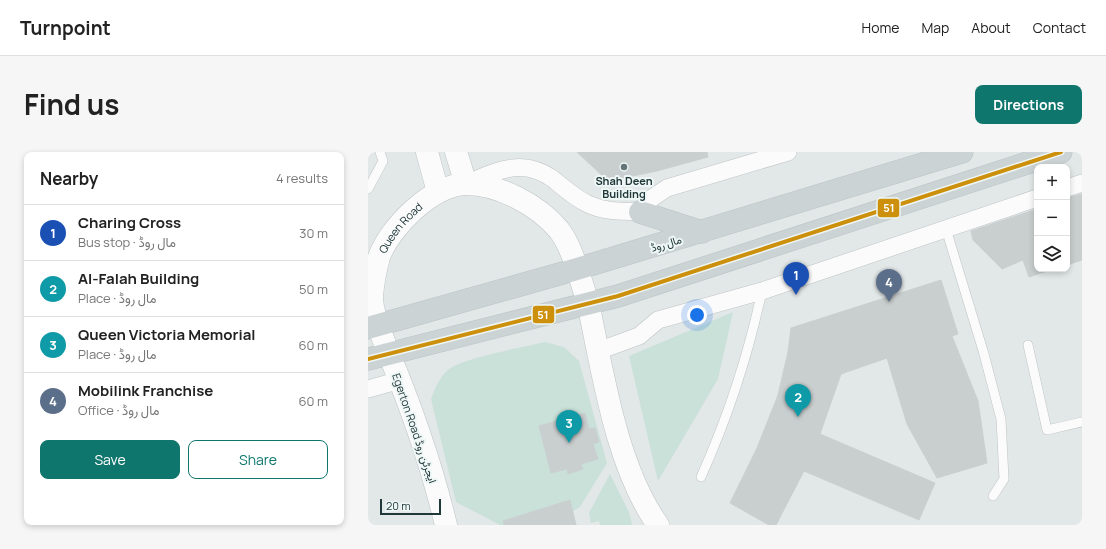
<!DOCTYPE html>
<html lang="en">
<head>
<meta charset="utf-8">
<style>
	body { margin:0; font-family:Manrope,Vazirmatn,sans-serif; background:#f6f6f6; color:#222 }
	.controls { position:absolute; right:12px; top:12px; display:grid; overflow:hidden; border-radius:8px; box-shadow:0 2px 6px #0003 }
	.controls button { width:36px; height:36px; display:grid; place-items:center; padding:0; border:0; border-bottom:1px solid #e0e0e0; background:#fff; color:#222; font:20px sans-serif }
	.scale { position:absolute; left:12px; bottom:10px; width:61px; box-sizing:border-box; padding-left:4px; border:2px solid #20383a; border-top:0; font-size:11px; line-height:14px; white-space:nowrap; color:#20383a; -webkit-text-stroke:3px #eff7f6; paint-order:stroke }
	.you { position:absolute; left:329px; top:163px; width:14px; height:14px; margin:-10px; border:3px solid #fff; border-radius:50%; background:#1a73e8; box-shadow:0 0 0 6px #1a73e833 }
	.badge { display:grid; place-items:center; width:26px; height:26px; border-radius:50%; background:#0f766e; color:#fff; font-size:13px; font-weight:700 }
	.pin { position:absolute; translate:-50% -33px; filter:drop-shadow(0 1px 2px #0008) }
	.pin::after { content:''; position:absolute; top:21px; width:14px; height:12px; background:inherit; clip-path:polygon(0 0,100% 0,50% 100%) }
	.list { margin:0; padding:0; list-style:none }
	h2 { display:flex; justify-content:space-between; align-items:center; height:52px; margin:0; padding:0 16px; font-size:17px }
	h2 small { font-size:13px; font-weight:400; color:#767676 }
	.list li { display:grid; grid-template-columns:26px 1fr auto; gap:12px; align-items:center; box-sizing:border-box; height:56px; padding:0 16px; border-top:1px solid #e0e0e0 }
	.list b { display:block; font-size:15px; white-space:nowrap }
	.list p { margin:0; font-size:13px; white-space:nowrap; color:#767676 }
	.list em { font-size:13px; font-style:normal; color:#767676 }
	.actions { display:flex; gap:8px; padding:12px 16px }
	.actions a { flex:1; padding:9px 0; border:1px solid #0f766e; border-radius:8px; text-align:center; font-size:14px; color:#0f766e }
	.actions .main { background:#0f766e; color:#fff }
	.icon { flex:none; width:22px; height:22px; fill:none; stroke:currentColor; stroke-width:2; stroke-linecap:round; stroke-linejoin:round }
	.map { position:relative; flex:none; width:714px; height:373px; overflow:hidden; border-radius:8px }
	header { display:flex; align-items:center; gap:24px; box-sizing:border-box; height:56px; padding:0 20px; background:#fff; border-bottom:1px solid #e0e0e0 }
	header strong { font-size:19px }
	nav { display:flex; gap:22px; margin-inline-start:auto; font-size:14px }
	.intro { display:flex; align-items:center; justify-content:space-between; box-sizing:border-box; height:96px; padding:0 24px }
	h1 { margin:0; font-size:28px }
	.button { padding:10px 18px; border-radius:8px; background:#0f766e; color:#fff; font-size:14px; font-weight:700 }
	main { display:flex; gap:24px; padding:0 24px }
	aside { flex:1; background:#fff; border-radius:8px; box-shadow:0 2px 6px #0003 }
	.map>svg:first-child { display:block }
	.green { fill:#cae1d9 }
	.building { fill:#c9cece; stroke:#cad0d0 }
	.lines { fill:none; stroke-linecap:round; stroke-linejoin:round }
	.service-casing { stroke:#bfc4c4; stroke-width:10 }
	.minor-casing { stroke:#bfc4c4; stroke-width:18 }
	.tertiary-casing { stroke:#bfc4c4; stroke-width:23 }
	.secondary-casing { stroke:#bec5c5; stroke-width:23 }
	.primary-casing { stroke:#bbc3c4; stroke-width:23 }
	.service { stroke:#fbfbfb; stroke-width:9 }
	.minor { stroke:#fbfbfb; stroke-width:17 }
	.tertiary { stroke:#fbfbfb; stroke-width:22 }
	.secondary { stroke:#fbfbfb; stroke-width:22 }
	.primary { stroke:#ccd3d4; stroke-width:22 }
	.bus-1-casing { stroke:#eff7f6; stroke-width:7 }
	.bus-1 { stroke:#cc900c; stroke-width:4 }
	.poi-dot { fill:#647577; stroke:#eff7f6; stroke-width:1.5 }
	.labels { text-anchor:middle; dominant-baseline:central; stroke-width:4; stroke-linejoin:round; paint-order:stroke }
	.poi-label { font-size:11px; font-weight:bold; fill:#20383a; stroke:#eff7f6 }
	.street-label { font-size:11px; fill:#20383a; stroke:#eff7f6 }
	.line-badge { stroke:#eff7f6; stroke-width:1.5 }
	.badge-label { font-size:11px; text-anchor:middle; font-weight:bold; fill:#fff }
</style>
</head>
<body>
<header>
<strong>Turnpoint</strong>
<nav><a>Home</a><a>Map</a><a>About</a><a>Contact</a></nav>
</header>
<div class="intro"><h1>Find us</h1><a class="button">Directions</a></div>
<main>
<aside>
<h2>Nearby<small>4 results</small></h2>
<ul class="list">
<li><span class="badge" style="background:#1a4fb4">1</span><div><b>Charing Cross</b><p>Bus stop · مال روڈ</p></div><em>30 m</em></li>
<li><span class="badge" style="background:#0f9aa8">2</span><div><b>Al-Falah Building</b><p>Place · مال روڈ</p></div><em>50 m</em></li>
<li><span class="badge" style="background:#0f9aa8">3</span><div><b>Queen Victoria Memorial</b><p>Place · مال روڈ</p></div><em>60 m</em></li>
<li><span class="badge" style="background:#5c6f8a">4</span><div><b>Mobilink Franchise</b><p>Office · مال روڈ</p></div><em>60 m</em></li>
</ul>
<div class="actions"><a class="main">Save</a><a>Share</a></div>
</aside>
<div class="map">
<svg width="714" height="373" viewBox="0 0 714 373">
	<rect width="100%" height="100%" fill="#e2e7e7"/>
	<g class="green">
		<path d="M 365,160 L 350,227 L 290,329 L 261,204 Z"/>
		<path d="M 177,190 L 196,195 L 211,209 L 239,311 L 212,355 L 205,359 L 202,348 L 150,373 L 132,373 L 88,350 L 63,247 C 67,236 71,226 80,218 C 93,206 157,195 177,190 Z"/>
		<path d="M 242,322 L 261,360 L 264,373 L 232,373 L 231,369 L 223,371 L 221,361 Z"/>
	</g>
	<g class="building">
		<path d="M 209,0 L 339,0 L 340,5 L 289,19 L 240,29 Z"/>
		<path d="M 714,42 L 714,108 L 699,113 L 699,46 Z"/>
		<path d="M 669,57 L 669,117 L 685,117 L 661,125 L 655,108 L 634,117 L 605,88 L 603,79 Z"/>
		<path d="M 573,128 L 590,182 L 584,184 L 610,249 L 619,311 L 569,326 L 539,272 L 519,206 L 473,222 L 452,282 L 567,331 L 551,368 L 436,319 L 408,373 L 401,373 L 362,351 L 389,296 L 410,243 L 420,200 L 423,176 Z"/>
		<path d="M 217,261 L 221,277 L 227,276 L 231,290 L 225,292 L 230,307 L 213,312 L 215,317 L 200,322 L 199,317 L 183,321 L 171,274 Z"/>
		<path d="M 202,348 L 208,373 L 136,373 L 135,369 Z"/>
	</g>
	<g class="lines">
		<defs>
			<g id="service">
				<path d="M 0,37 L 15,9 L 12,0"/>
				<path d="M 578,77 L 616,202 L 633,267 L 636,327 L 625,344"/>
				<path d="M 660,193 L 679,278 L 714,270"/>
				<path d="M 333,325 C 360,265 380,204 394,139"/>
			</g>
			<g id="minor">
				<path d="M 98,32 C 129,19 154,5 185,27 C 196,36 207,46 220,52 C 237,60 254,59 272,60 L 284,46 L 299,36 L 420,0"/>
				<path d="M 699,36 L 714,31"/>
				<path d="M 230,199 L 271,184 L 290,168 L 394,139 L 669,46"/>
				<path d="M 0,237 L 32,228"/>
			</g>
			<g id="tertiary">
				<path d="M 220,151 C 235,221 248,314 290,373"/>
				<path d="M 21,202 C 44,257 64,315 78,373"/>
			</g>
			<g id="secondary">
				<path d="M 59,0 L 70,40"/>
				<path d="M 88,0 L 98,32"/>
				<path id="s1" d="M 21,202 C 15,187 3,159 4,144 C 5,132 8,116 11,105 C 22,75 64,33 98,32 C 131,32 170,53 191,78 C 205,96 213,130 220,151"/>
			</g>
			<g id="primary">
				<path d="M 272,60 L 334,80"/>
				<path d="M 0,176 L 209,117 L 594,0"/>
				<path d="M 0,207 L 250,144 L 693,0"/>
			</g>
		</defs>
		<use href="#service" class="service-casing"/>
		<use href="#minor" class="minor-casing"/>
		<use href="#tertiary" class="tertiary-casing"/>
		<use href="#secondary" class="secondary-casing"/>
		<use href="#primary" class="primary-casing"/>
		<use href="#service" class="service"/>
		<use href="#minor" class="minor"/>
		<use href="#tertiary" class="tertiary"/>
		<use href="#secondary" class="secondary"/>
		<use href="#primary" class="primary"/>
		<defs>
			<path id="bus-1" d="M 0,207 L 250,144 L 693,0"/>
		</defs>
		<use href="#bus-1" class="bus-1-casing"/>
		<use href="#bus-1" class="bus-1"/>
	</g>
	<circle class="poi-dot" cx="256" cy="15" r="4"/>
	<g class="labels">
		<g class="poi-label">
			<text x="256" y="28">Shah Deen<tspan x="256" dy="13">Building</tspan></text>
		</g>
		<g class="street-label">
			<text stroke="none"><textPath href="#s1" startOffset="137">Queen Road</textPath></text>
			<text transform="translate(298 91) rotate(-17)">مال روڈ</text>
			<text transform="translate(47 276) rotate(71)">Egerton Road ایجرٹن روڈ</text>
		</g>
	</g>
	<g class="line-badge">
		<rect x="509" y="46" width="23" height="20" rx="4" fill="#cc900c"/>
		<rect x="164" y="153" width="23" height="19" rx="4" fill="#cc900c"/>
	</g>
	<g class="badge-label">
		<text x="521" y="60">51</text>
		<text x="175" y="167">51</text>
	</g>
</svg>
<div class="controls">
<button>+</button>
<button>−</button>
<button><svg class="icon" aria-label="layers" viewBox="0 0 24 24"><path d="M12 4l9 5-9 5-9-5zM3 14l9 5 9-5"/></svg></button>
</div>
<div class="scale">20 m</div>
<div class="you"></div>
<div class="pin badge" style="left:428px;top:143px;background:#1a4fb4">1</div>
<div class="pin badge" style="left:430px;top:265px;background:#0f9aa8">2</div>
<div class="pin badge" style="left:201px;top:291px;background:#0f9aa8">3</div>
<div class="pin badge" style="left:521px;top:150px;background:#5c6f8a">4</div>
</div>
</main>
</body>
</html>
